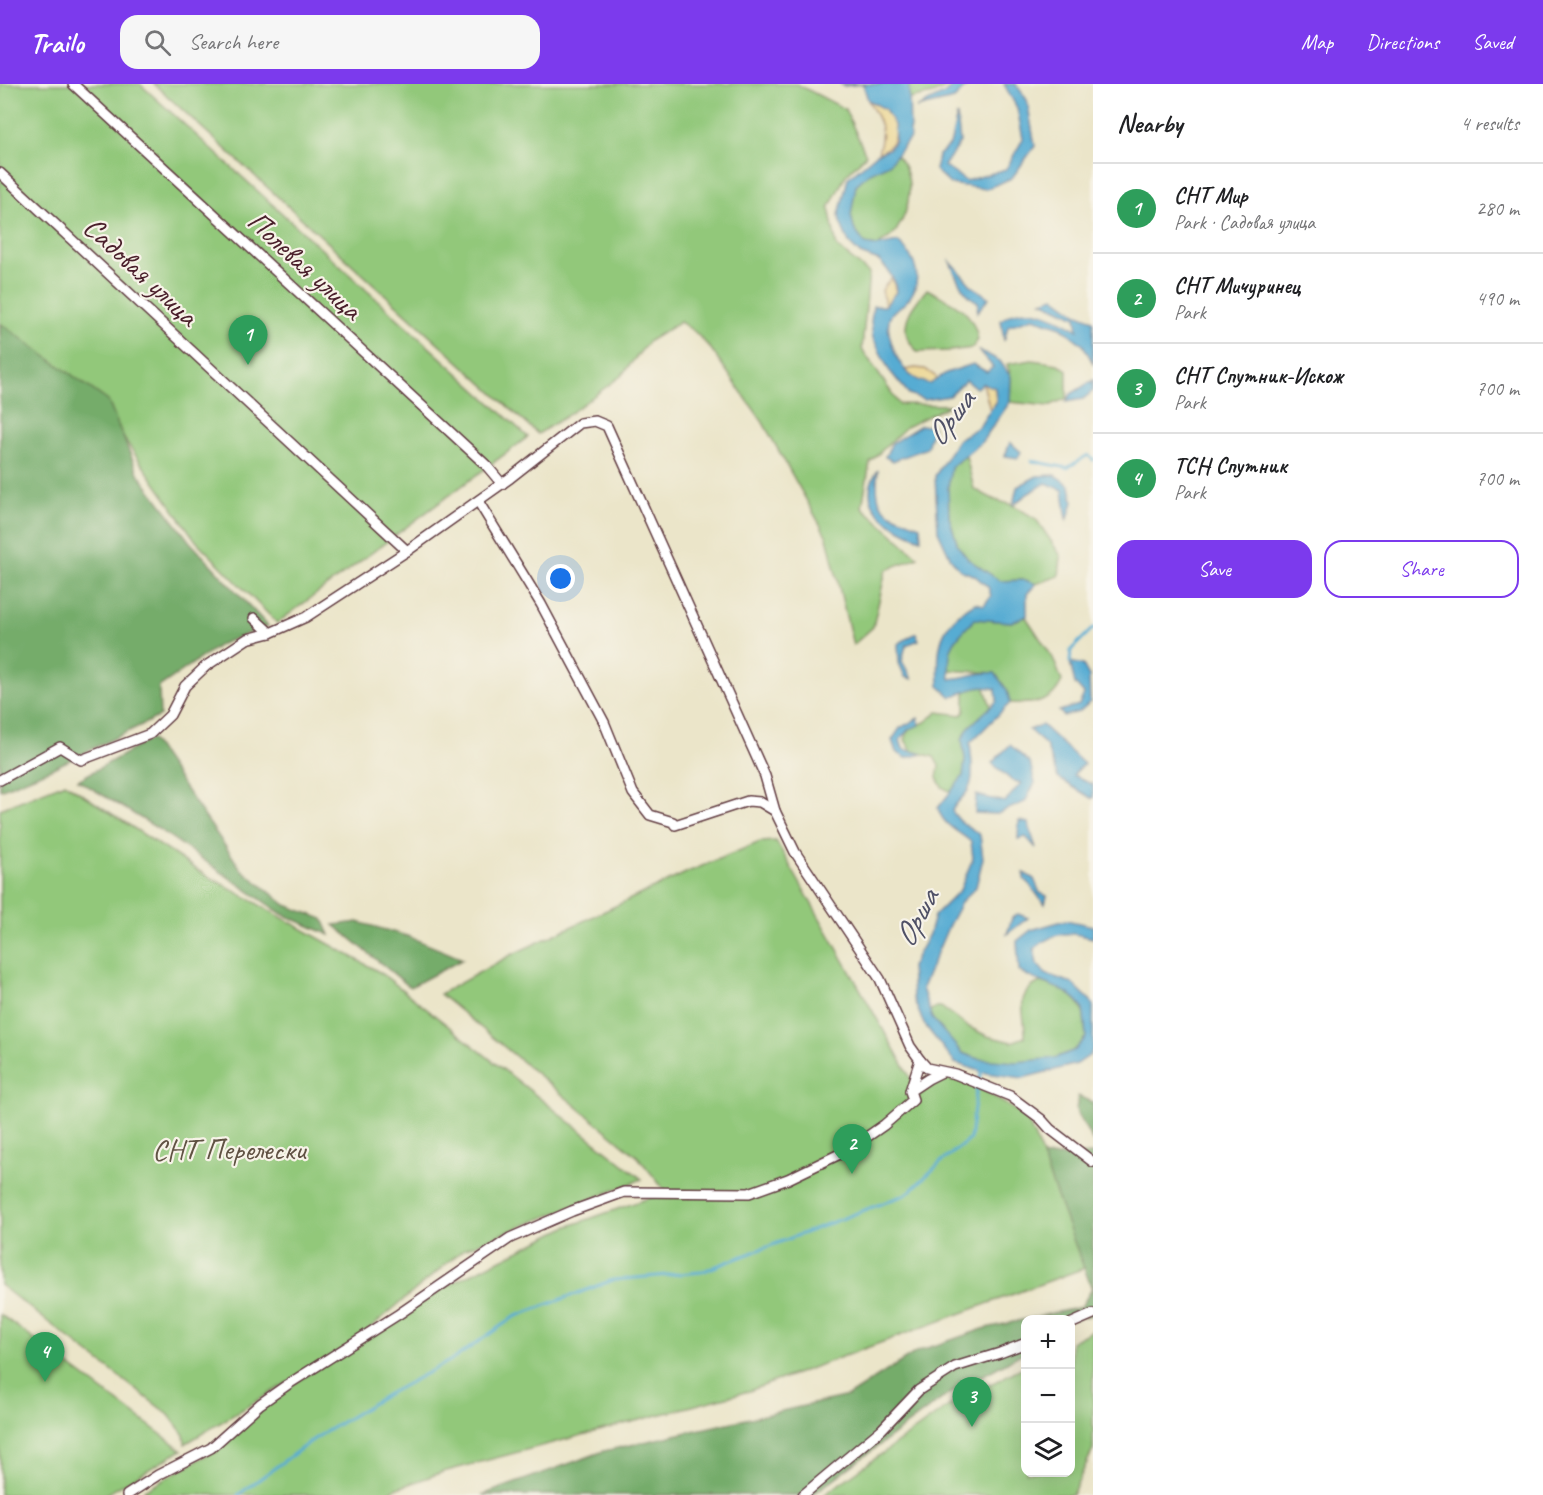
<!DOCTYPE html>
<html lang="en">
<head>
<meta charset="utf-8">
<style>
	body { margin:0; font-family:Caveat,sans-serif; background:#f6f6f6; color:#202124 }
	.controls { position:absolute; right:18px; bottom:18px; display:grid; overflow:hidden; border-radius:12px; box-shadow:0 6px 24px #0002 }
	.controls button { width:54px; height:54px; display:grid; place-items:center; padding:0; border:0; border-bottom:2px solid #e0e0e0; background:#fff; color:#202124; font:30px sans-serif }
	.you { position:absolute; left:561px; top:495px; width:21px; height:21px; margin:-15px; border:4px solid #fff; border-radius:50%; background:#1a73e8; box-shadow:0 0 0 9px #1a73e833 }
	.badge { display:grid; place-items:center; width:39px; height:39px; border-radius:50%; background:#7c3aed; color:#fff; font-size:20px; font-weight:700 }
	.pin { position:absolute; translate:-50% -50px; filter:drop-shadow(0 2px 3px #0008) }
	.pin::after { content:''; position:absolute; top:32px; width:21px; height:18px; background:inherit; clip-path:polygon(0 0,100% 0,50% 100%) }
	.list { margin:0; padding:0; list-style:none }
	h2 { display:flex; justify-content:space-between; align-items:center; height:78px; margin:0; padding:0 24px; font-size:26px }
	h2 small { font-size:20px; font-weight:400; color:#757577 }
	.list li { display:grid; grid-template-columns:39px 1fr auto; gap:18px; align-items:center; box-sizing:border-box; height:90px; padding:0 24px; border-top:2px solid #e0e0e0 }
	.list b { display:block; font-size:22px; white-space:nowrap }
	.list p { margin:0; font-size:20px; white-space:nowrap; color:#757577 }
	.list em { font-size:20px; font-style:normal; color:#757577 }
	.actions { display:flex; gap:12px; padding:18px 24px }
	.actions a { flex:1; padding:14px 0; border:2px solid #7c3aed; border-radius:18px; text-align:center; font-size:21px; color:#7c3aed }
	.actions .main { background:#7c3aed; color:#fff }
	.icon { flex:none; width:33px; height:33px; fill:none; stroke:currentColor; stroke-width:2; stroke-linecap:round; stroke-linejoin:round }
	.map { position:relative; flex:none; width:1093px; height:1411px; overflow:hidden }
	header { display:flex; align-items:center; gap:36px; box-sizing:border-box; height:84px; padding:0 30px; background:#7c3aed; color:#fff }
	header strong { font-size:28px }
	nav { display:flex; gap:33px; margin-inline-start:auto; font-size:21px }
	.search { width:420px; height:54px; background:#f6f6f6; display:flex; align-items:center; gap:15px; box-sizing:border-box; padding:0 21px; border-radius:18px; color:#757577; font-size:22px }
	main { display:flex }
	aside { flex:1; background:#fff }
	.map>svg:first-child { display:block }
	.green { fill:#92c87a; stroke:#6e7452; stroke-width:1.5 }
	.forest { fill:#75ac6a; stroke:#60664a; stroke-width:1.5 }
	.sand { fill:#eeda9e; stroke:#9c7c64; stroke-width:1.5 }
	.water { fill:#57acd3; stroke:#50667f; stroke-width:1.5 }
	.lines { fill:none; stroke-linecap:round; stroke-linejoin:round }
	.stream { stroke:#57acd3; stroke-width:3 }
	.minor-casing { stroke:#623d43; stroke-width:12 }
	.minor { stroke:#fff; stroke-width:9 }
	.labels { text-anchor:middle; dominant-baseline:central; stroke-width:4.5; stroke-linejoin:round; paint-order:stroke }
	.street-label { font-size:30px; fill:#4a1f2b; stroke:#f7f3e8 }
	.park-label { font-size:30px; fill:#605243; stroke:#f7f3e8 }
	.water-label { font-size:32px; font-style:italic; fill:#4f5066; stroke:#f7f3e8 }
</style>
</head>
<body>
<header>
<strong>Trailo</strong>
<div class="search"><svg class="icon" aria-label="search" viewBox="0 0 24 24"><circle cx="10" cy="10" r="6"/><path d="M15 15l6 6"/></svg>Search here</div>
<nav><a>Map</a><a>Directions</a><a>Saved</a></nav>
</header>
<main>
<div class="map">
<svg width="1093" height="1411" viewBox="0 0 1093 1411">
	<rect width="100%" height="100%" fill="#f7f3e8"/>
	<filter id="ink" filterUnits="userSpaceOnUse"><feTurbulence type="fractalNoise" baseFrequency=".0167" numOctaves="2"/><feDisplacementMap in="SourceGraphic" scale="12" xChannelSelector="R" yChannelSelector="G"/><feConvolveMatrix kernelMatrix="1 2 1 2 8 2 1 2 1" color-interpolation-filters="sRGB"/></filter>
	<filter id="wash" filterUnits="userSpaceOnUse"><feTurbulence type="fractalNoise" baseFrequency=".008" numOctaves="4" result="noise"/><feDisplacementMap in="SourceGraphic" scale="24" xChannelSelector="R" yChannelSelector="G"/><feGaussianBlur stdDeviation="1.35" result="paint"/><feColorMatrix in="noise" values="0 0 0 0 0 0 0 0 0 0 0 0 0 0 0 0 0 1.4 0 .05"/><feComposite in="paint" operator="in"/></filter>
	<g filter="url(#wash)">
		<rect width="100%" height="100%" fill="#ebe5c9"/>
		<g class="green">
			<path d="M 0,0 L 140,0 L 528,353 L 277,539 L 196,457 L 94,312 L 0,250 Z"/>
			<path d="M 154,0 L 797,0 L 845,25 L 866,71 L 846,91 L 829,124 L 837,163 L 869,189 L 862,265 L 899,320 L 950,321 L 906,343 L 870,378 L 862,423 L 918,473 L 886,486 L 873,543 L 853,561 L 827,453 L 762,337 L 711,265 L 695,248 L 680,238 L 649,257 L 621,292 L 568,331 L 538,350 Z"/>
			<path d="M 909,0 L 952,0 L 933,10 L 909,15 Z"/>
			<path d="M 896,71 C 916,91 911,125 896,147 C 892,153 883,158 877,162 L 865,160 L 854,145 L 851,131 L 856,101 L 868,90 L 889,80 Z"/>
			<path d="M 927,205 C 952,219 973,224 978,256 L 972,264 L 950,267 L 917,268 C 914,263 908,257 907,252 C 902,233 916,218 927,205 Z"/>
			<path d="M 1032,276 L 1058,280 L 1067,286 L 1067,314 L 1049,322 L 1010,318 L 1011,293 L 1007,280 Z"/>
			<path d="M 966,372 L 974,405 L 995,416 L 1013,421 L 1036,435 L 1061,472 L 1059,492 L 1036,500 L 1025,496 L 1000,497 L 968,475 L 958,462 L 949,433 L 948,404 L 951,383 Z"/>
			<path d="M 1026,533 L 1053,574 L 1062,597 C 1051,621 1034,620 1010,619 L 1007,606 L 995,589 L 949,586 L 948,567 L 961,549 L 975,535 L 1011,538 Z"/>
			<path d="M 984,601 L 991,623 L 969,643 L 962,655 L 965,675 L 963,692 L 951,708 L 942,703 L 937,694 L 939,682 L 934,673 L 912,667 L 905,656 L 909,645 L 925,638 L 938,628 L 962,631 L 965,627 L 965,607 Z"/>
			<path d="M 65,699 L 199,787 L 381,889 L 642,1095 L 464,1165 L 350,1261 L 185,1360 L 184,1351 L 169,1331 L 0,1201 L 0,725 Z"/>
			<path d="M 776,757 L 913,998 L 955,988 L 1026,1033 L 1090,1182 L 749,1307 L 443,1388 L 395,1405 L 387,1411 L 147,1411 L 144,1406 L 214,1367 L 285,1305 L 443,1204 L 566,1143 L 666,1108 L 638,1073 L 440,910 L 511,871 L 690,787 L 760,758 Z"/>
			<path d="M 1040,898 C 1054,902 1074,909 1081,923 C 1085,930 1085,944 1086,953 C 1082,957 1078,964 1073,967 C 1050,981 986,983 963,969 C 953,963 940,944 931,934 L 929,927 L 936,923 L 941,923 L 967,942 L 987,952 L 1012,958 L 1025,953 C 1026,928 1012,912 1040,898 Z"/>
			<path d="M 0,1230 L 182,1366 L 105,1411 L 0,1411 Z"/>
			<path d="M 1093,1246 L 1093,1365 L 1072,1411 L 824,1411 L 949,1322 L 1025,1282 L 1026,1388 L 1070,1388 L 1071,1258 Z"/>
		</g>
		<g class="forest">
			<path d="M 0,239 L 108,317 L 139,391 L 190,458 L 268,542 L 221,560 L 159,603 L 160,632 L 53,684 L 0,706 Z"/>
			<path d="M 151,655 L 241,785 L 286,821 L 323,835 L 330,851 L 282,830 L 160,746 L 78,696 Z"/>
			<path d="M 358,838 L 407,852 L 463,875 L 410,903 L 334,841 Z"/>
			<path d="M 1078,1012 L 1093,1018 L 1093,1058 L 1076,1026 Z"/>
			<path d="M 1093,1070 L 1093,1231 L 1070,1236 L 1026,1236 L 1025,1268 L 946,1312 L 812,1411 L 482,1411 L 604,1367 L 848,1312 L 916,1268 L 986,1244 L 1081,1223 L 1092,1205 L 1042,1073 Z"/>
		</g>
		<g class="sand">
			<path d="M 868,16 C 874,19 882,21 886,25 C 900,41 898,61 878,69 C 886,43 880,38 868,16 Z"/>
			<path d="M 892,193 L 896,208 L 885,222 L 882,206 Z"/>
			<path d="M 915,284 L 925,285 L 939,295 L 931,301 L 916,296 L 905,286 Z"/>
			<path d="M 983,299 L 995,304 L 996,317 L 990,326 Z"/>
		</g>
		<g class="water">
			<path d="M 840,0 L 909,0 L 910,54 L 889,80 L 868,90 L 856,101 L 851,131 L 854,145 L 865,160 L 877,162 L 898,158 C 917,174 925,200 905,219 C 901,223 894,225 891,231 C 883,244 896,276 906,287 C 913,295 921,297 930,300 L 946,289 L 973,280 L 987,288 L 993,283 L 979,267 L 981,267 L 1000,277 L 1011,293 L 1010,318 L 981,359 L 951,383 L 948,404 L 949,433 L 958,462 L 968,475 L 1000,497 L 1025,496 L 1036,500 L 1027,510 L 1027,532 L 1011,538 L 975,535 C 952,559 947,561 950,595 C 966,594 979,587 995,589 L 1007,606 L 1010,619 L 970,659 C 971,675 976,694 967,708 C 962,715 955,719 952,727 C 962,742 967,740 980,751 L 983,774 L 976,803 L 962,817 L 949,841 L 922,904 L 932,934 L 962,969 L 979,975 L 1016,978 L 1055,974 L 1075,966 L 1086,953 C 1085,944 1085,931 1082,923 C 1071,903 1037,900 1019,887 L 1017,857 L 1031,846 L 1066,836 L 1093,842 L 1093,854 C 1067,847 1055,847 1034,865 L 1037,880 L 1046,890 L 1072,899 L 1091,917 L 1093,923 L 1093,964 L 1090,971 L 1077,980 L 1023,994 L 986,989 L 955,979 L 924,940 L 913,914 L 911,883 L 929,850 L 934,832 L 960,806 L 973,774 L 971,758 C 957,746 943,742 938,724 L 963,692 L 965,675 L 962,655 L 969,643 L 997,617 L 996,605 C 978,600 968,607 951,613 L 939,602 C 937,561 938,541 975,519 L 984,521 L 991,512 L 988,503 L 975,492 L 960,486 L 951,475 L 938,447 L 935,392 L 958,355 L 979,343 L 996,317 L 995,304 L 983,299 L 976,304 L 966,296 L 949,312 L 924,316 L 909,310 L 889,286 L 873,254 L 871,238 L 873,222 L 885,222 L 896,208 L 895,198 L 887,185 L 879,177 L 860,170 L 849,159 L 840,138 L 839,131 L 848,94 L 878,69 L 889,65 L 895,56 L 894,41 L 885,25 L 868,16 L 863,0 L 844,2 Z"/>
			<path d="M 955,0 L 969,0 L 954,15 L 916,24 L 944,10 Z"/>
			<path d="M 1004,0 L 1016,0 L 1027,16 L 1035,62 L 1012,94 L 986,105 L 950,100 L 935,86 L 938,72 L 950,61 L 957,31 L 960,58 L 944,82 L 966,97 L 1006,85 L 1023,55 L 1017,24 Z"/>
			<path d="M 949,176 L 971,201 L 989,214 L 977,228 L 978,218 C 961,209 957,193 949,176 Z"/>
			<path d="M 1054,213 L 1076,229 L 1093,236 L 1093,279 L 1083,261 L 1061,243 L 1033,234 L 1008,242 L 1004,257 L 1001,236 C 1026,217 1055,232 1078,246 L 1076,233 L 1042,217 Z"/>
			<path d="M 1093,296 L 1093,307 L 1083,315 L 1066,318 L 1071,310 Z"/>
			<path d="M 921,341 L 933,343 L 927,364 L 893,377 L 885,373 L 892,359 Z"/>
			<path d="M 1010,358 L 1021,368 L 1018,374 L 1005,372 Z"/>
			<path d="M 878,386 C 873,428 885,428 920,442 L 921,455 C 892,444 853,422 878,386 Z"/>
			<path d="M 1055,391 L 1070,402 L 1073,418 L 1067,437 L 1063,406 L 1046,399 L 1029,409 L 1013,421 L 1017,403 L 1037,392 Z"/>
			<path d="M 916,549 L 919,556 L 906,561 L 902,577 L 912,595 L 905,593 L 899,579 L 898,560 Z"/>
			<path d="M 1070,578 L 1083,581 L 1089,592 L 1090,618 L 1079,628 L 1064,632 L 1059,627 L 1079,621 L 1084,610 L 1075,600 Z"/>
			<path d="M 918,634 L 920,641 L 909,645 L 900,656 L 903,665 L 922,670 L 906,674 L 896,668 L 892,656 L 900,644 Z"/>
			<path d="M 1042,641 L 1084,680 L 1073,691 L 1091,700 L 1093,699 L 1093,714 L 1091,714 L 1058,694 L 1046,661 L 1029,646 Z"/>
			<path d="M 1010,661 L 1030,679 L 1035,699 L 1025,718 L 997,730 L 975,729 L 976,711 L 1005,718 L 1021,699 L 1011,696 L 992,679 Z"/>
			<path d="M 1019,737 L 1028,739 L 1036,764 L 1026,753 L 1018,755 Z"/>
			<path d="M 1024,789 L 1034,795 L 1040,809 L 1047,812 L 1045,820 C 1037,812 1033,803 1024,795 Z"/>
			<path d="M 1018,830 L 1028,834 L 1007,850 L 1012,834 Z"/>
		</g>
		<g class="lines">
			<g class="stream">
				<path d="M 1032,377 L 1067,384 L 1088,371 L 1093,376"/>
				<path d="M 1070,578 L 1071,566 L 1093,544"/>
				<path d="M 980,994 L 983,984"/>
				<path d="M 238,1411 L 314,1355 L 388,1310 L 455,1274 L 514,1233 L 613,1196 L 701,1188 L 907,1110 L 941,1078 L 970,1055 L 977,1001"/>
			</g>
		</g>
	</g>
	<g filter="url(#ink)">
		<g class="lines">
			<defs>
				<g id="minor">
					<path d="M 73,0 L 486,381 L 502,400"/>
					<path d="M 0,89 L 407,467"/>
					<path d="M 478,417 L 541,520 L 604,638 L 633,709 L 650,731 L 673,738 L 675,741 L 748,717 L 760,718 L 775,727"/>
					<path d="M 254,534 L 270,549"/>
					<path d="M 0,696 L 60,663 L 81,676 L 150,650 L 170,631 L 185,602 L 206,582 L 247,555 L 270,549 L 306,533 L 407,467 L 510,394 L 580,339 L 595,337 L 607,342 L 765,692 L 775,727 L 795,768 L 880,895 L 910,962 L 920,976 L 927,984 L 955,990 L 1010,1012 L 1041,1035 L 1050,1045 L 1093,1078"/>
					<path d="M 910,1007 L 920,976"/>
					<path d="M 1070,1240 L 1093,1230"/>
					<path d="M 127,1411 L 158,1391 L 211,1364 L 260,1320 L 287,1301 L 399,1230 L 510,1154 L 572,1127 L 624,1108 L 749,1109 L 788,1095 L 848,1066 L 884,1041 L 913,1016 L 910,1007 L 928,995 L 942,988"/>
					<path d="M 803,1411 L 882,1345 L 919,1306 L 955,1283 L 1000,1269 L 1026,1259"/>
				</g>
			</defs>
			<use href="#minor" class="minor-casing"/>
			<use href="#minor" class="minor"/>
		</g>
	</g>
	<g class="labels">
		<g class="street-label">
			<text transform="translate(305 181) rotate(43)">Полевая улица</text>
			<text transform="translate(141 187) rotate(43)">Садовая улица</text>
		</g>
		<g class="park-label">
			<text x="229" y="1065">СНТ Перелески</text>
		</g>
		<g class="water-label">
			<text transform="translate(950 334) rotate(-53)">Орша</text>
			<text transform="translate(916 834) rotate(-62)">Орша</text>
		</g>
	</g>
</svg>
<div class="controls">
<button>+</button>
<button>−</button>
<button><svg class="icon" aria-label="layers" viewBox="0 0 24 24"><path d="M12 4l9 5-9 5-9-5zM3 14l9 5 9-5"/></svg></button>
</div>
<div class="you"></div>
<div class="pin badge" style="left:248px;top:281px;background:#2e9e5b">1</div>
<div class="pin badge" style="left:852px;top:1090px;background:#2e9e5b">2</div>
<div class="pin badge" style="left:972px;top:1343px;background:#2e9e5b">3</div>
<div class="pin badge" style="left:45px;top:1298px;background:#2e9e5b">4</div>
</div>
<aside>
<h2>Nearby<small>4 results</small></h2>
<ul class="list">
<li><span class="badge" style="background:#2e9e5b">1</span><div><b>СНТ Мир</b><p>Park · Садовая улица</p></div><em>280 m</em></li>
<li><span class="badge" style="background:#2e9e5b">2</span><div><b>СНТ Мичуринец</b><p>Park</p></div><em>490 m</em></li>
<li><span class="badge" style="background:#2e9e5b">3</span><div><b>СНТ Спутник-Искож</b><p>Park</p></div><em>700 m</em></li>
<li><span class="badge" style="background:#2e9e5b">4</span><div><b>ТСН Спутник</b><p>Park</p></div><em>700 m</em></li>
</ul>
<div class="actions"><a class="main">Save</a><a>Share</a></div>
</aside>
</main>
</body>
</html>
